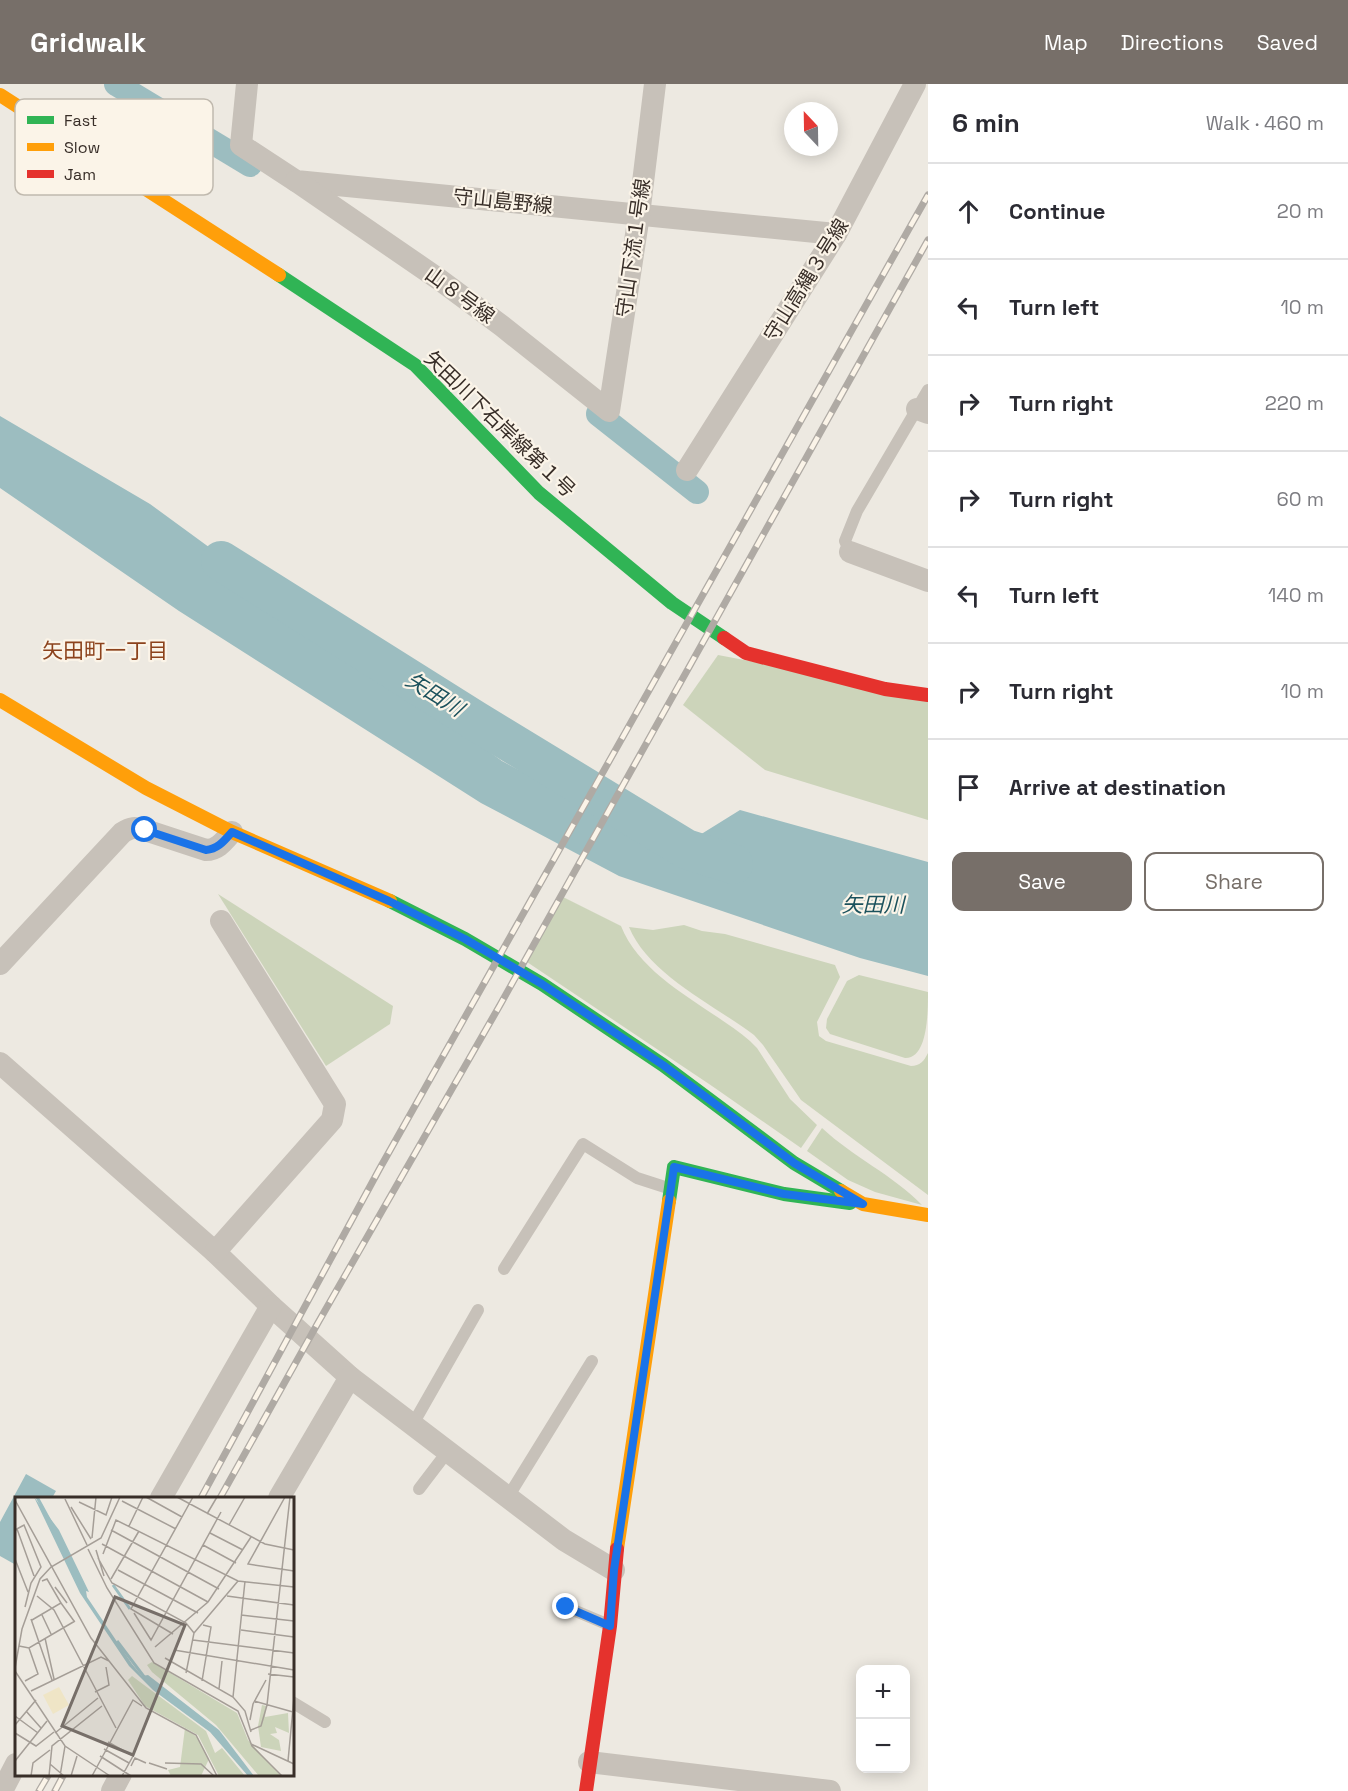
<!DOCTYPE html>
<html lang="en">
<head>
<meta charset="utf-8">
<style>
	body { margin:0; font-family:"Space Grotesk","Noto Sans JP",sans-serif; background:#f7f7f7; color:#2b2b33 }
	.controls { position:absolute; right:18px; bottom:18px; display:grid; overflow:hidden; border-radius:12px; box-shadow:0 3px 15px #0003 }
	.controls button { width:54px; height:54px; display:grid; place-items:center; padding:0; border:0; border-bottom:2px solid #e1e1e2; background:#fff; color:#2b2b33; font:30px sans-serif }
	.compass { position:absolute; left:784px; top:18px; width:54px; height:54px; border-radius:50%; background:#fff; box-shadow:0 3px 15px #0003; rotate:338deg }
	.stop { position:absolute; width:18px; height:18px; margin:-14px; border:4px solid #1a73e8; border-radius:50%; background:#fff }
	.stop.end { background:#1a73e8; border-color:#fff; box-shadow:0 2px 6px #0008 }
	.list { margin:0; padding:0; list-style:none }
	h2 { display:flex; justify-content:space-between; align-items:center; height:78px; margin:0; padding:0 24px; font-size:26px }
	h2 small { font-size:20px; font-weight:400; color:#7c7c81 }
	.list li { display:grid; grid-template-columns:39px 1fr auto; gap:18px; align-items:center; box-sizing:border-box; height:96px; padding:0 24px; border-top:2px solid #e1e1e2 }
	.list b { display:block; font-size:22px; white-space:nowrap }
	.list em { font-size:20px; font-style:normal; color:#7c7c81 }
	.actions { display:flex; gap:12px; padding:18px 24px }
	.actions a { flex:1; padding:14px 0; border:2px solid #776f69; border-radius:12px; text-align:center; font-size:21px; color:#776f69 }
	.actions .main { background:#776f69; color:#fff }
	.icon { flex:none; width:33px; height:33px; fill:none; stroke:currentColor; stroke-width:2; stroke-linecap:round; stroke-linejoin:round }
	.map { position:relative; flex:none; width:928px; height:1707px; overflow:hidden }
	header { display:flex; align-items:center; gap:36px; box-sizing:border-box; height:84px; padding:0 30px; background:#776f69; color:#fff }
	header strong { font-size:28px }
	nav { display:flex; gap:33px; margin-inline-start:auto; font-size:21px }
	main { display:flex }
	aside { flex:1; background:#fff }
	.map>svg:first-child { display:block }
	.green { fill:#ccd4ba }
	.water { fill:#9cbdc0 }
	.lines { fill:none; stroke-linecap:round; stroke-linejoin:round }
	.canal { stroke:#9cbdc0; stroke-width:24 }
	.river { stroke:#9cbdc0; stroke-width:40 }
	.lane { stroke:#c7c1b9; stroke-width:12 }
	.street { stroke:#c7c1b9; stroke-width:22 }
	.fast { stroke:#30b455; stroke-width:14 }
	.slow { stroke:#ff9f0a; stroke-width:14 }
	.jam { stroke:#e5322d; stroke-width:14 }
	.rail-casing { stroke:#afaaa4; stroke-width:7 }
	.rail { stroke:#fbf4e8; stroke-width:4.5; stroke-dasharray:14; stroke-linecap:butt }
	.route { stroke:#1a73e8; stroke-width:8 }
	.labels { text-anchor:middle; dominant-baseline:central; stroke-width:4.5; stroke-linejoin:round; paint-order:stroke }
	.street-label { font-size:20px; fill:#382e28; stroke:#fbf4e8 }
	.neighbourhood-label { font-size:21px; fill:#8c421c; stroke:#fbf4e8 }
	.water-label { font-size:21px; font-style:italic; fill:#1b515c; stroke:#fbf4e8 }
	.inset-river { fill:none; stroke:#9cbdc0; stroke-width:3 }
	.inset-road { fill:none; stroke:#a59e97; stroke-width:1.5 }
	.view { fill:#776f69; fill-opacity:0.15; stroke:#776f69; stroke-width:3 }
	.inset-edge { fill:none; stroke:#382e28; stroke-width:3 }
	.key { fill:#fbf4e8; stroke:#c0b9ae; stroke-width:1.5 }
	.key-label { font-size:16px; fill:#382e28 }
</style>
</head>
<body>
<header>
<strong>Gridwalk</strong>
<nav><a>Map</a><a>Directions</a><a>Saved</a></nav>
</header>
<main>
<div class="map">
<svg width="928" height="1707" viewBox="0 0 928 1707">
	<rect width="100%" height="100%" fill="#ede9e1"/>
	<g class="green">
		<path d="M 718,571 L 928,611 L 928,736 L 765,686 L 683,621 Z"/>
		<path d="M 218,810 L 393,922 L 390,940 L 326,982 Z"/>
		<path d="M 563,813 L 621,842 C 642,895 709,922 750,957 L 757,964 L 790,1015 L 817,1041 L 801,1064 L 712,1002 L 527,878 Z"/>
		<path d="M 684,841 L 702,847 L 725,850 L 835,881 L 840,893 L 817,938 L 819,952 L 826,957 L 911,982 C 920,982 924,977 928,969 L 928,1111 L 801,1016 L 763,961 L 754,951 C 714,921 648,890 629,843 L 653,846 Z"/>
		<path d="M 859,891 L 928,908 C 928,927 928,975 905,974 L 830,950 L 826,944 L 827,935 L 847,897 Z"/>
		<path d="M 822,1044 C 853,1073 893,1091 922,1121 L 875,1108 L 848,1096 L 807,1067 Z"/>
	</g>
	<g class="water">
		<path d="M 0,332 L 150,420 L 502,677 L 674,767 L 740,726 L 928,778 L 928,892 L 860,874 L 619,792 L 481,719 L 179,527 L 0,404 Z"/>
		<path d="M 26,1390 L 56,1407 L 52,1414 L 16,1414 L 16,1481 L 0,1472 L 0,1438 Z"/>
	</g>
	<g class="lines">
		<g class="canal">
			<path d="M 116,0 L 250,81"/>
			<path d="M 598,330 L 697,408"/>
		</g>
		<path class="river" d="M 221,477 L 474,636 L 686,765 L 733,780"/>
		<g class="lane">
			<path d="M 850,468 L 845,457 L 857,427 L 928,306"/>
			<path d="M 504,1185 L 583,1060 L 637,1094 L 671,1105"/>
			<path d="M 413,1340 L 478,1226"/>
			<path d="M 419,1405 L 448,1367"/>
			<path d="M 508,1413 L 592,1277"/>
			<path d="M 566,1523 L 609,1541"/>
			<path d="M 292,1618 L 325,1638"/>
		</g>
		<g class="street">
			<path d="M 247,0 L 241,61 L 296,97 L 836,150"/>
			<path d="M 296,97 L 440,196 L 502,242 L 609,327 L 639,131 L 655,0"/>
			<path d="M 917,325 L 928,329"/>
			<path d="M 687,386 L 836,150 L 915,0"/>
			<path d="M 850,468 L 928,497"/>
			<path d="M 0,880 L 122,749 C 131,743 135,743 145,746 L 206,766 C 218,766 224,757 232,748"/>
			<path d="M 0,979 L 215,1168 L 271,1222 L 350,1293 L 564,1456 L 614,1486"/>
			<path d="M 215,1168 L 332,1036 L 335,1020 L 221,837"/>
			<path d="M 161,1414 L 271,1222"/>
			<path d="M 279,1414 L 350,1293"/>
			<path d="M 589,1678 L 830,1707"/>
			<path d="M 2,1707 L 16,1680"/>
			<path d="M 112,1707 L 121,1690"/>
		</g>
		<g class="fast">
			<path d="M 279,191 L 415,281 L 539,409 L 672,519 L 724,554"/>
			<path d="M 390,817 L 465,855 L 542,900 L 663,981 L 794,1079 L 841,1107"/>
			<path d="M 669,1117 L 674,1083 L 784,1110 L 850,1119"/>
		</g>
		<g class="slow">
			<path d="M 0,11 L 279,191"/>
			<path d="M 0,616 L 146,704 L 232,748 L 390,817"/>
			<path d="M 841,1107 L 863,1120 L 928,1131"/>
			<path d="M 617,1465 L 669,1117"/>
		</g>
		<g class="jam">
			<path d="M 724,554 L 746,569 L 885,605 L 928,611"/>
			<path d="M 586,1707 L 610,1542 L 617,1465"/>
		</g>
		<defs>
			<g id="rail">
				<path d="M 201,1414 L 380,1084 L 928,111"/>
				<path d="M 220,1414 L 319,1237 L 500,921 L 928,156"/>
				<path d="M 39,1707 L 49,1690"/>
				<path d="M 55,1707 L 64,1690"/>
			</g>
		</defs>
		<use href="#rail" class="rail-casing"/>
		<use href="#rail" class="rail"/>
	</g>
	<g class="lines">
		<path class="route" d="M 145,746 L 206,766 C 218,765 224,757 232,748 L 389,817 L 465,855 L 542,900 L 663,981 L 794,1079 L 863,1120 L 784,1110 L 674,1083 L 614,1486 L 610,1542 L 566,1523"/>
	</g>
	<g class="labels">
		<g class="street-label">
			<text transform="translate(503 117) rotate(6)">守山島野線</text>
			<text transform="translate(633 164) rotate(-82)">守山下流１号線</text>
			<text transform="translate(806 196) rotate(-58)">守山高縄３号線</text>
			<text transform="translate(460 211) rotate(36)">山８号線</text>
			<text transform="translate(500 340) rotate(44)">矢田川下右岸線第１号</text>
		</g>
		<g class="neighbourhood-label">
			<text x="105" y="566">矢田町一丁目</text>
		</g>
		<g class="water-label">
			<text transform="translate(435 610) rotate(32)">矢田川</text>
			<text x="873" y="820">矢田川</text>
		</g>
	</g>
	<g transform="translate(15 1413)">
		<rect width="279" height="279" fill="#ede9e1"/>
		<path d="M 137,165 L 222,216 L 233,243 L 266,279 L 244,279 L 201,228 L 137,175 L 132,168 ZM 117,179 L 191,234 L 200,256 L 207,251 L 230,279 L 204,279 L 183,238 L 130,209 L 113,183 ZM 247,208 L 251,209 L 250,220 L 273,216 L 274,236 L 260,230 L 262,236 L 255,237 L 264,243 L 266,254 L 246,250 L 243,229 ZM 170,231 L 183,241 L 194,262 L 186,279 L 156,279 L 153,273 L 165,270 Z" fill="#ccd4ba"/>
		<path d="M 44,190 L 54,208 L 38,217 L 28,198 Z" fill="#efe5c6"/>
		<path d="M 19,0 L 44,33 L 74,95 L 71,94 L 72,100 L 117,167 L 127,179 L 133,178 L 204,233 L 239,279 L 233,279 L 195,235 L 138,193 L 114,169 L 65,96 Z" fill="#9cbdc0"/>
		<path class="inset-river" d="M 22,0 L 40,33M 98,88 L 115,112M 102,144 L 130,181"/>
		<path class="inset-road" d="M 131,0 L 167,20M 162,0 L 250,47 L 279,53M 270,0 L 233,67 L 279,74M 50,2 L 72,48M 0,3 L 76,141 L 131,211 L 181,238 L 202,279M 107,4 L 161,32M 64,5 L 91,18 L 97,0M 56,10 L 76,42M 192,17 L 202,0M 214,28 L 230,0M 114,29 L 128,0M 2,32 L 19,79M 0,33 L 9,28 L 26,70 L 16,86 L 10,110M 96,33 L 204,92M 195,36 L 228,53M 77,41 L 81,0M 87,47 L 193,105M 188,48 L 221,66M 73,52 L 92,91 L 139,166 L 223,214 L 237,249 L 267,279M 81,53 L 89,79M 88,57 L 101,23 L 223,84 L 279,90M 83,61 L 97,86 L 171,126 L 179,136 L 171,176M 0,62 L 13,95M 103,73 L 183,116M 96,82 L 124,34M 40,90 L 52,106M 22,99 L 39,113 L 101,231M 212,99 L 279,108M 46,106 L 59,124M 119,116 L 136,143 L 206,15M 27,118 L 36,137M 226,118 L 279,124M 16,122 L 37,183M 17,123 L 46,106 L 32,82 L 27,84M 226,133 L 279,140M 179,136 L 223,84M 158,137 L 116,112 L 178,0M 30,141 L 39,182M 178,143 L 279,156M 4,149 L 14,151 L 60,124M 140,150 L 193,105 L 236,40M 159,153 L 279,173M 150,161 L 218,200 L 230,214 L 236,235M 0,171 L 7,132 L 25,82 L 36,70 L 86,41 L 105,0M 0,174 L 50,249 L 95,279M 253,177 L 279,180M 10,184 L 23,177 L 14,151M 187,184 L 196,130 L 188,128M 204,192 L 207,164M 16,194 L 86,160 L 94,164M 80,195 L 94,188 L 91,170M 218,200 L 230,84M 239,204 L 278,215M 11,214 L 26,231M 0,219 L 23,236M 235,223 L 238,207 L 251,183M 0,228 L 21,203M 236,233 L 246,229 L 252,208 L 275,0M 0,236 L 21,249 L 39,235M 40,236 L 83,201M 93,245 L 118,259 L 107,279M 236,247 L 279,267M 89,252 L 114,266M 85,259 L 116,279M 0,264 L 32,224M 273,264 L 279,201M 134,266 L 152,272M 150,266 L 186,267 L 199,279M 35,267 L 49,279M 116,269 L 120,261 L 131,266M 16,279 L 18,266 L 35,253M 34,279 L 37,249 L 87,209M 45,279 L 50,249M 56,279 L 62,259M 77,279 L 118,203 L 127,209"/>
		<path class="view" d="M 100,100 L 170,128 L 118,258 L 47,229 Z"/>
		<rect width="279" height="279" class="inset-edge"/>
	</g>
	<rect x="15" y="15" width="198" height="96" rx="9" class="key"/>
	<rect x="27" y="32" width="27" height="8" fill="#30b455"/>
	<rect x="27" y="59" width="27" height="8" fill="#ff9f0a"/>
	<rect x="27" y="86" width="27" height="8" fill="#e5322d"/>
	<g class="key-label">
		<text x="64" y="42">Fast</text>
		<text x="64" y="69">Slow</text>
		<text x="64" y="96">Jam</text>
	</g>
</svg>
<div class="controls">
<button>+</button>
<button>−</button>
</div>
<svg class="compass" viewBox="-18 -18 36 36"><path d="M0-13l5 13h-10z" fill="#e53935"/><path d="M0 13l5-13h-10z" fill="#7c7c81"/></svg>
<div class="stop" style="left:145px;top:746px"></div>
<div class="stop end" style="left:566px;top:1523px"></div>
</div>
<aside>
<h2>6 min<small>Walk · 460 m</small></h2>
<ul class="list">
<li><svg class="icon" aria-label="ahead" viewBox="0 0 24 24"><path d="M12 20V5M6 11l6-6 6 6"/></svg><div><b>Continue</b></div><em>20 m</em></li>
<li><svg class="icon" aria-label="left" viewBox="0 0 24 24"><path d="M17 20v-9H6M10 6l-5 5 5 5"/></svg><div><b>Turn left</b></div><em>10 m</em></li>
<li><svg class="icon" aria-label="right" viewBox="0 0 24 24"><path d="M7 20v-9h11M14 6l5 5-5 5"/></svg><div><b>Turn right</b></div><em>220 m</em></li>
<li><svg class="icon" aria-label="right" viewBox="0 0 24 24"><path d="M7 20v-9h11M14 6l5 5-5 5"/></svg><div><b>Turn right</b></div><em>60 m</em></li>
<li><svg class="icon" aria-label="left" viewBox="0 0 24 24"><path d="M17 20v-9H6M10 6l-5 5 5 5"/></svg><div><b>Turn left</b></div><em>140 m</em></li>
<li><svg class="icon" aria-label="right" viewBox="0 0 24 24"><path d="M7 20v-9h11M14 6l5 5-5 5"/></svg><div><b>Turn right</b></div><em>10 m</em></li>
<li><svg class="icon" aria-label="arrive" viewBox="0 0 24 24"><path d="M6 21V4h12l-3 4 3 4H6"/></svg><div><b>Arrive at destination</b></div></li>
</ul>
<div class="actions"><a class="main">Save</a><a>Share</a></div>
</aside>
</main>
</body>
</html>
